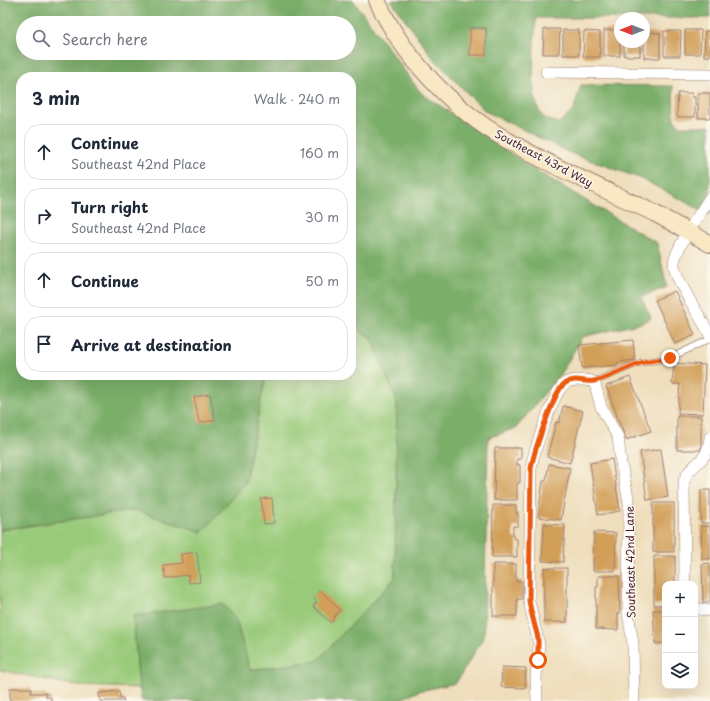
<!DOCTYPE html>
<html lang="en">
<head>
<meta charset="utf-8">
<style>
	body { margin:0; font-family:"Playpen Sans",sans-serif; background:#f2f2f3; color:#1f2937 }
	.controls { position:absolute; right:12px; bottom:12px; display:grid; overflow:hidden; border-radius:8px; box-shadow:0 4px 16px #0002 }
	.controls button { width:36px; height:36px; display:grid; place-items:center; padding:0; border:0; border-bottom:1px solid #e0e1e3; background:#fff; color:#1f2937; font:20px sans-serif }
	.compass { position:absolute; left:614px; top:12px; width:36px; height:36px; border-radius:50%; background:#fff; box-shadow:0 4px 16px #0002; rotate:270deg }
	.stop { position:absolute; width:12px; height:12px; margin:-9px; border:3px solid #ea580c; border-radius:50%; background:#fff }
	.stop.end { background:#ea580c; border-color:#fff; box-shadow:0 1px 4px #0008 }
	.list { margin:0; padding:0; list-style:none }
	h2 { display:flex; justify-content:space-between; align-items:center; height:52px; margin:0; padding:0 16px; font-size:17px }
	h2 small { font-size:13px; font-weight:400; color:#747a83 }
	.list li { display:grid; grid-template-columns:26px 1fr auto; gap:12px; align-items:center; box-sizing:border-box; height:56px; margin:0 8px 8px; padding:0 8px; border:1px solid #e0e1e3; border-radius:16px }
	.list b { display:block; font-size:15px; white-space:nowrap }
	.list p { margin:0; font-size:13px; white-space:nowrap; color:#747a83 }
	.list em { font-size:13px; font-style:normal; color:#747a83 }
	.icon { flex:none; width:22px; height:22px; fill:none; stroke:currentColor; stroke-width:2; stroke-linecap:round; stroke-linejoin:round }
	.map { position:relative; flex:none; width:710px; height:701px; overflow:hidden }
	.search { position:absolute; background:#fff; box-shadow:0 4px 16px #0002; left:16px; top:16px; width:340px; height:44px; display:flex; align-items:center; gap:10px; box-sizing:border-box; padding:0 14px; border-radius:22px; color:#747a83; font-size:15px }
	.panel { position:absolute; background:#fff; box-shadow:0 4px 16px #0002; left:16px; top:72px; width:340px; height:308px; border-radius:16px }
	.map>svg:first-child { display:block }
	.green { fill:#99ca79; stroke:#727452 }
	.forest { fill:#7aae69; stroke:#62664a; fill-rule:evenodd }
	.building { fill:#d29f59 }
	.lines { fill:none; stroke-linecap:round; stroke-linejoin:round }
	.service-casing { stroke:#9c7e74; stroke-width:7 }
	.minor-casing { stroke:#9c7e74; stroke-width:12 }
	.secondary-casing { stroke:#9c7e74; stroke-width:18 }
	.service { stroke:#fff; stroke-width:5.5 }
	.minor { stroke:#fff; stroke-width:11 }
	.secondary { stroke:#f8e8c3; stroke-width:16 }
	.route { stroke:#ea580c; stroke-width:5 }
	.labels { text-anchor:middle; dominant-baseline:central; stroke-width:3; stroke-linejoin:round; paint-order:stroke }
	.street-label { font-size:11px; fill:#4a1f2b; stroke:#fbf7ec }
</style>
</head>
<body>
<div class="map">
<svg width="710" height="701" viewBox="0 0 710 701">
	<rect width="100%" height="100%" fill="#fbf7ec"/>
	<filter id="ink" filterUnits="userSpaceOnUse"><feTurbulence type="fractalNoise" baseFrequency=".025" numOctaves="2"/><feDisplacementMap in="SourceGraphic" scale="8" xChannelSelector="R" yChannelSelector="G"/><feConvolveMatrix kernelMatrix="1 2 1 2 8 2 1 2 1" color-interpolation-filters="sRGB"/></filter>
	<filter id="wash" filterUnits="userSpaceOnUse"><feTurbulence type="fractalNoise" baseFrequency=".012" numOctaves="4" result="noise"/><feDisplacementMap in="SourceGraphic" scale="16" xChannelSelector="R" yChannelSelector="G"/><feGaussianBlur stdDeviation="0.9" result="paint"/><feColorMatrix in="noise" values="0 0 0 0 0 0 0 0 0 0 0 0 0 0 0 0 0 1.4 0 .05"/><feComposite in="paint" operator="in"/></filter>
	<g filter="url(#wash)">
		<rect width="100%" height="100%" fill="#efdebc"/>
		<path class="green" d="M 351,326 L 372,338 L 397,402 L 395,578 L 318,661 L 250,670 L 236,620 L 133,616 L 139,688 L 77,686 L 0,670 L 0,530 L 135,510 L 202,532 L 245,483 L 266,375 L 351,375 Z"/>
		<g class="forest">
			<path d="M 0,0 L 353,0 L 421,93 L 540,173 L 657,243 L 667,287 L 641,297 L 651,318 L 642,323 L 582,337 L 562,372 L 516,428 L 488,438 L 484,637 L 456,683 L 419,691 L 397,701 L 142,701 L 139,688 L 133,616 L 223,604 L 236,620 L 250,670 L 317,661 L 395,578 L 397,402 L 372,338 L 351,326 L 351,77 L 21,77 L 21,375 L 266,375 L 245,483 L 202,532 L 135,510 L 0,530 ZM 23,23 L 349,23 L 349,53 L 23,53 Z"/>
			<path d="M 391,0 L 710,0 L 710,18 L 536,18 C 535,39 527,104 544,117 C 548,120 554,122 559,123 L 573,111 L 581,85 L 673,86 L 674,120 L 681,126 L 710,126 L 710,215 L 642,179 L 570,153 L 485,111 L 433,58 Z"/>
		</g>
		<g id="blocks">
			<g class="building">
				<rect x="470" y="28" width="16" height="27"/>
				<path d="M 544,29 L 560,29 L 559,54 L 543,54 Z"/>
				<rect x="563" y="30" width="16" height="25"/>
				<rect x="604" y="30" width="16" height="26"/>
				<path d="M 685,30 L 701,30 L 700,54 L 685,54 Z"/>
				<path d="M 584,31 L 600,32 L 600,57 L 583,57 Z"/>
				<path d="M 664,31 L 681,31 L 680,56 L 664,56 Z"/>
				<path d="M 705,31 L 710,31 L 710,56 L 704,56 Z"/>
				<path d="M 644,32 L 660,33 L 660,58 L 644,58 Z"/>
				<rect x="624" y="42" width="16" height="14"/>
				<path d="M 678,93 L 692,93 L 692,97 L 695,97 L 695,117 L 677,117 Z"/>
				<rect x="698" y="93" width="12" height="25"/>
				<path d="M 675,291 L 695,335 L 675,344 L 655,300 Z"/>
				<path d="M 633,340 L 635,360 L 618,362 L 618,365 L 582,368 L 579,345 Z"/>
				<path d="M 674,363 L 705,365 L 703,414 L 678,413 L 680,384 L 672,384 Z"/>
				<path d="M 630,377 L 651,431 L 626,440 L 606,386 Z"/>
				<path d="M 210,394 L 215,420 L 199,423 L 194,397 Z"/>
				<path d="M 563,406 L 583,411 L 570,463 L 547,457 L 556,422 L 559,423 Z"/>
				<rect x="677" y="416" width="24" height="34"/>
				<path d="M 495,448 L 521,448 L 521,459 L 517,459 L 517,465 L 520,465 L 520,483 L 517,483 L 517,500 L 494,500 Z"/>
				<path d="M 661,449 L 668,497 L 647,500 L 640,452 Z"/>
				<path d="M 612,459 L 620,511 L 598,515 L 590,463 Z"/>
				<path d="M 549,464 L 570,468 L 561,520 L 538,517 L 543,481 L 546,481 Z"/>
				<rect x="701" y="490" width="9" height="33"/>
				<path d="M 272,498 L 274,523 L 264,524 L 261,499 Z"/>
				<rect x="653" y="503" width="21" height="49"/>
				<path d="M 493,505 L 516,505 L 516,513 L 518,513 L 518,526 L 513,526 L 513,538 L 517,539 L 517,557 L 492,557 Z"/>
				<path d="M 544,524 L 565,525 L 563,562 L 542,561 Z"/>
				<path d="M 701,526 L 710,526 L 710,559 L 702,559 Z"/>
				<path d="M 594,532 L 616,533 L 615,571 L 593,571 Z"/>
				<path d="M 197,552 L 200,582 L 189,583 L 188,575 L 165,578 L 163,565 L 182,563 L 181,554 Z"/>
				<path d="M 654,556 L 675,556 L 675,584 L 665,584 L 665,605 L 654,605 Z"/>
				<path d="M 710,563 L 710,602 L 703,602 L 702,564 Z"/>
				<path d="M 493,564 L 516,564 L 516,581 L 522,581 L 522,599 L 517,599 L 517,616 L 493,616 Z"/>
				<rect x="544" y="568" width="23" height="54"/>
				<path d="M 598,576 L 619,576 L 620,613 L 618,613 L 618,630 L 596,629 L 596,587 L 598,587 Z"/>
				<path d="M 320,590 L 340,610 L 333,618 L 334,619 L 331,623 L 313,606 L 317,602 L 313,597 Z"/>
				<path d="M 653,610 L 665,610 L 665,643 L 655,643 Z"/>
				<path d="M 502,667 L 526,668 L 525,688 L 501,687 Z"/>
				<path d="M 10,688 L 31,688 L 31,693 L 46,693 L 46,697 L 51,697 L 51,701 L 10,701 Z"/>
				<path d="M 119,691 L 120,698 L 123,698 L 124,701 L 100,701 L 99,693 Z"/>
			</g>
		</g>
	</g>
	<g filter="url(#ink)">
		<use href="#blocks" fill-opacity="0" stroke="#9c7e74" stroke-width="1"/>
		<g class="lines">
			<defs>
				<path id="service" d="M 593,382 L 639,363 L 670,358 L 710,339"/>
				<g id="minor">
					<path d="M 546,72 L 710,74"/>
					<path d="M 710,197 C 702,211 673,251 674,265 C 675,280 702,319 710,335"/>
					<path d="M 685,584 L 684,481 C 690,462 708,465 710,437"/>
					<path d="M 695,608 L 710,611"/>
					<path d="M 537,701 L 536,677 L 539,645 L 529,601 L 531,469 C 533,453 553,395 563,385 C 568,380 575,380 581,380 C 586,380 592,380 595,384 L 601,407 L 618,437 L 621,463 L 629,502 L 628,613 L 633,644 L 634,701"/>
				</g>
				<path id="secondary" d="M 377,0 C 402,56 453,110 507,140 C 554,168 605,189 654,213 C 673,223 691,233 710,244"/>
			</defs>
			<use href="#service" class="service-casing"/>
			<use href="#minor" class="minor-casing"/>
			<use href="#secondary" class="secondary-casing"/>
			<use href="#service" class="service"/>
			<use href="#minor" class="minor"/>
			<use href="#secondary" class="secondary"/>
		</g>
	</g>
	<g class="lines" filter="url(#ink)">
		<path class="route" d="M 538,660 L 538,638 L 531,611 L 529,601 L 531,469 C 533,454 554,392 564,384 C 574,376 585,383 594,381 C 606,379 624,369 637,364 C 647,360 660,360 670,358"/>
	</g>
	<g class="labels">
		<g class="street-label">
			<text transform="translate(544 158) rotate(28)">Southeast 43rd Way</text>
			<text transform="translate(630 562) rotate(-91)">Southeast 42nd Lane</text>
		</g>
	</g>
</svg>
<div class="controls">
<button>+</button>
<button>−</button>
<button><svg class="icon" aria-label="layers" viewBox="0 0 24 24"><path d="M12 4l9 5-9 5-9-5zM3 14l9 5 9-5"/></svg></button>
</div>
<svg class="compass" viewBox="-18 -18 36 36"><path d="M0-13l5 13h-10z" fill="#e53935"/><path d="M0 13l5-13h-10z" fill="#747a83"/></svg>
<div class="stop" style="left:538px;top:660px"></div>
<div class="stop end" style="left:670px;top:358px"></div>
<div class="search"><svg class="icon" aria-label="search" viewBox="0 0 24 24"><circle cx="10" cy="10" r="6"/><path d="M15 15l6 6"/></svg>Search here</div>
<section class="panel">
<h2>3 min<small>Walk · 240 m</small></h2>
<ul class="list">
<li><svg class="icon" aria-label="ahead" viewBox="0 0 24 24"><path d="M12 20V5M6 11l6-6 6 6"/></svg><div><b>Continue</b><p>Southeast 42nd Place</p></div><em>160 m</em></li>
<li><svg class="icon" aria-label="right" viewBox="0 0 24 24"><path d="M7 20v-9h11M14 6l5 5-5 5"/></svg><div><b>Turn right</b><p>Southeast 42nd Place</p></div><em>30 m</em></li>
<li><svg class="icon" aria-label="ahead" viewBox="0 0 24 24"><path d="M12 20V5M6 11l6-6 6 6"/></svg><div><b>Continue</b></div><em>50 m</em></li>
<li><svg class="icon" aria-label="arrive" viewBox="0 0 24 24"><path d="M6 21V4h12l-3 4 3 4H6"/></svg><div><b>Arrive at destination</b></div></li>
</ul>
</section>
</div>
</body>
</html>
